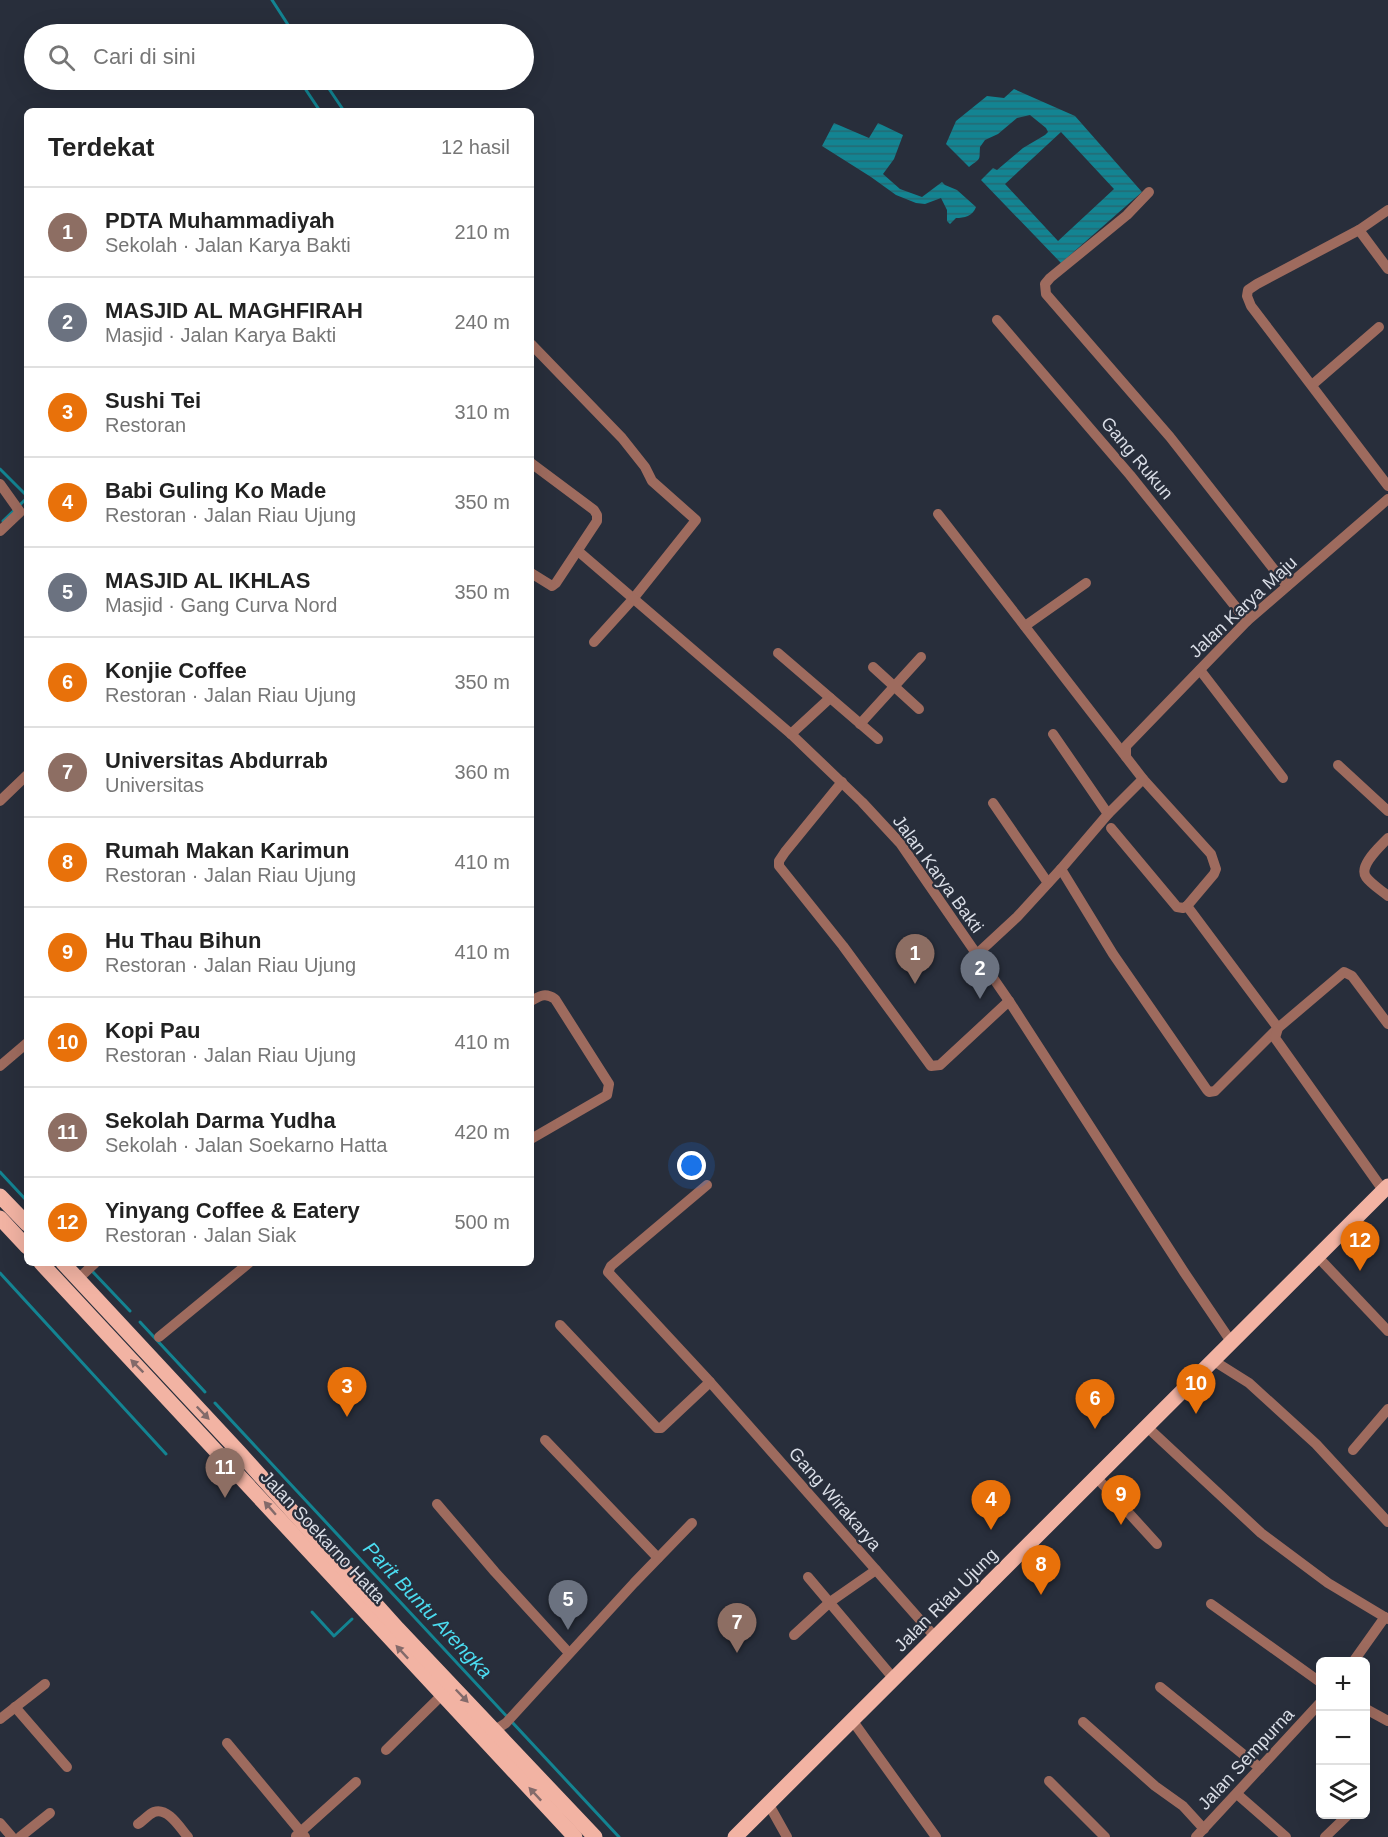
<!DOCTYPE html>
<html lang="id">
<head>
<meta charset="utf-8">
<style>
	body { margin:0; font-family:Helvetica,sans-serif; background:#f6f6f6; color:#222 }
	.controls { position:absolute; right:18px; bottom:18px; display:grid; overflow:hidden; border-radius:9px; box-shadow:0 6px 24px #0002 }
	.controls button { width:54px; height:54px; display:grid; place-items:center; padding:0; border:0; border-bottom:2px solid #e0e0e0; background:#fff; color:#222; font:30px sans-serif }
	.you { position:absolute; left:692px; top:1166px; width:21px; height:21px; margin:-15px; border:4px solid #fff; border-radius:50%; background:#1a73e8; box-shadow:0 0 0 9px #1a73e833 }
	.badge { display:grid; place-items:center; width:39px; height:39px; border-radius:50%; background:#7e5c48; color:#fff; font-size:20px; font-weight:700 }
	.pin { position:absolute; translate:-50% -50px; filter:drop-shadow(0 2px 3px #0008) }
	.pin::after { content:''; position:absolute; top:32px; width:21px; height:18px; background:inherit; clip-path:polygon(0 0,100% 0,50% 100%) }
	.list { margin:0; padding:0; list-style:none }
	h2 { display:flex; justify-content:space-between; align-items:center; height:78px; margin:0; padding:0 24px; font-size:26px }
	h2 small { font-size:20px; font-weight:400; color:#767676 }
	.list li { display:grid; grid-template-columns:39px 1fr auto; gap:18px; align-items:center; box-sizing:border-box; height:90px; padding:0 24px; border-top:2px solid #e0e0e0 }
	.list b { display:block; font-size:22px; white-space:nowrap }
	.list p { margin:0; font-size:20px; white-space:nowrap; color:#767676 }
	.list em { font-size:20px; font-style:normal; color:#767676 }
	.icon { flex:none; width:33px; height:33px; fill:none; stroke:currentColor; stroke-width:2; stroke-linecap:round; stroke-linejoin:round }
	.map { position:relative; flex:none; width:1388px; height:1837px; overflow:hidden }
	.search { position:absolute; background:#fff; box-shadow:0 6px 24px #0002; left:24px; top:24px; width:510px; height:66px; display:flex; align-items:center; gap:15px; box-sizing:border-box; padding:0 21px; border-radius:33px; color:#767676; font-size:22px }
	.panel { position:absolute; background:#fff; box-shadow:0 6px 24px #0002; left:24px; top:108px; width:510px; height:1158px; border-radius:9px }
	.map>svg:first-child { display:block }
	.water { fill:url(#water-rules); fill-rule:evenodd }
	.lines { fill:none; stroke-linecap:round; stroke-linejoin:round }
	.stream { stroke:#138492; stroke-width:3 }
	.street { stroke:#9e6b5e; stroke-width:10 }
	.primary { stroke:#f2b3a3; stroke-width:15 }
	.oneway { fill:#836a6a }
	.labels { text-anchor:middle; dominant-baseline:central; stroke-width:4.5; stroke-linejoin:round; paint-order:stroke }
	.street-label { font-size:18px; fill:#d9dde6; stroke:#282e3b }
	.water-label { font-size:20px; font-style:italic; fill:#4bdcf0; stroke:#282e3b }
</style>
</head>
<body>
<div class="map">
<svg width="1388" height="1837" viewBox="0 0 1388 1837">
	<defs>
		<pattern id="water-rules" width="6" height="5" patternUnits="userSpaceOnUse" patternTransform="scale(1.5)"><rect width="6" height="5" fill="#138492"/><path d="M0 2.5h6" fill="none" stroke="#256a73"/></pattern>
	</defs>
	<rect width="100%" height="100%" fill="#282e3b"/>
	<g class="water">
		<path d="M 1014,89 L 1075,116 L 1142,192 L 1061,263 L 981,180 L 993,168 L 997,170 L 1023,148 L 1045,135 L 1048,132 L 1046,128 L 1030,115 L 1017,118 L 998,134 L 985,140 L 980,147 C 979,161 982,157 969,167 L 946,144 L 956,121 L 987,96 L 1004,98 ZM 1061,132 L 1114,189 L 1058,241 L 1005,184 Z"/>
		<path d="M 834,123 L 869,138 L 878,123 L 903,135 L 894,159 L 883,174 L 900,189 L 922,197 L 942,182 L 945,185 L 957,190 L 976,207 C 973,216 964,218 956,218 L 950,224 L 947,221 L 947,210 L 941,198 L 925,204 L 916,203 L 896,195 L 871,177 L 822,146 Z"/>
	</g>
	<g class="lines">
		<g class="stream">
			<path d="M 272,0 L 294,34"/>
			<path d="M 323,80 L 344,111"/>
			<path d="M 306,90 L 320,111"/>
			<path d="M 0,469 L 27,496"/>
			<path d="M 3,521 L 27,498"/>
			<path d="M 0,1172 L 27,1201"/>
			<path d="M 92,1271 L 130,1311"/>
			<path d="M 0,1273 L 166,1454"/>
			<path d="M 140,1322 L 205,1392"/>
			<path d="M 215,1403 L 619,1837"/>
			<path d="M 312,1612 L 334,1636 L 352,1619"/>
		</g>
		<g class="street">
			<path d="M 1149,192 L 1127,215 L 1050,278 L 1045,284 L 1046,294 L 1170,437 L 1287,586"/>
			<path d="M 1388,210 L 1359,230 L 1257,284 L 1248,290 L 1247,296 L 1251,306 L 1388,486"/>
			<path d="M 1359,230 L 1388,269"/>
			<path d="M 997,320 L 1130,475 L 1247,621"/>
			<path d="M 531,344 L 622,438 L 645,467 L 652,481 L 696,520 L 633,599 L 594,642"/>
			<path d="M 1312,385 L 1379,327"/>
			<path d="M 531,463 L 594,510 L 597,515 L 597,521 L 556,583 L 552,586 L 531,573"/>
			<path d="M 0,484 L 20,512 L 0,531"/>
			<path d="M 938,514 L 1126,757"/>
			<path d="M 578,551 L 791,734 L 862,802 L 900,843 L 1009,1001 L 1184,1272 L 1232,1343"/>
			<path d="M 1025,626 L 1086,583"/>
			<path d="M 778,653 L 878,739"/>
			<path d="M 873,667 L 919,709"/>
			<path d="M 1200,670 L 1283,778"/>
			<path d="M 860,724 L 921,657"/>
			<path d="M 791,734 L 830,698"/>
			<path d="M 1053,734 L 1108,814"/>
			<path d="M 1338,765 L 1388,811"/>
			<path d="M 842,782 L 785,852 L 779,861 L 779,866 L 843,946 L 931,1066 L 940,1065 L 1009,1001"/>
			<path d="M 0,801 L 27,775"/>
			<path d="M 993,803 L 1048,883"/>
			<path d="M 1111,828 L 1177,907 L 1183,908 L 1187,906"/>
			<path d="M 1388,838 C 1381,846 1358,865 1366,877 C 1371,884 1381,890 1388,896"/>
			<path d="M 1061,869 L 1113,954 L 1207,1090 L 1209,1092 L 1215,1091 L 1278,1028 L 1187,906 L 1214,874 L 1216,869 L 1211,854 L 1143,779 L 1126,757 L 1126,746 L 1247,621 L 1388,499"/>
			<path d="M 976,955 L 1017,917 L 1061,869 L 1108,814 L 1143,779"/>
			<path d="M 531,1001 C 540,996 545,992 555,999 L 609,1084 L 607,1095 L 531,1139"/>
			<path d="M 0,1066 L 27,1043"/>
			<path d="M 707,1185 L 611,1266 L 608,1272 L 710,1382 L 936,1638"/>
			<path d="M 1383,1190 L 1275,1038 L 1278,1028 L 1344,972 L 1352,976 L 1388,1024"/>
			<path d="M 1316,1255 L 1388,1331"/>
			<path d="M 78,1279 L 95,1263"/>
			<path d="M 560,1325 L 657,1428 L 661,1428 L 710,1382"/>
			<path d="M 159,1337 L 249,1263"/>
			<path d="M 1214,1361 L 1249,1383 L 1316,1444 L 1388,1522"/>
			<path d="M 1146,1426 L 1261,1533 L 1328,1583 L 1388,1619"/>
			<path d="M 545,1440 L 658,1558"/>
			<path d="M 1353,1450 L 1388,1409"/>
			<path d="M 1097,1478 L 1157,1544"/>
			<path d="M 437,1504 L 495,1572 L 569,1653"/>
			<path d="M 808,1577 L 894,1679"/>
			<path d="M 1211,1604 L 1320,1682"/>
			<path d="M 794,1635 L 830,1602 L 876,1570"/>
			<path d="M 1353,1662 L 1385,1617"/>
			<path d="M 1160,1687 L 1260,1768"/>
			<path d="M 15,1707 L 67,1767"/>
			<path d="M 1366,1709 L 1388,1721"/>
			<path d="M 0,1719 L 45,1684"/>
			<path d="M 852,1720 L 936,1837"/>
			<path d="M 1083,1722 L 1155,1786 L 1183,1806 L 1204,1829"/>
			<path d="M 495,1730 L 506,1723 L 634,1583 L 692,1523"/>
			<path d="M 227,1743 L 305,1837"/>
			<path d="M 386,1750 L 442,1695"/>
			<path d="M 1049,1781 L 1105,1837"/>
			<path d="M 1237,1794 L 1286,1837"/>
			<path d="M 768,1803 L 787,1837"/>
			<path d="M 0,1823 L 12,1837"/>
			<path d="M 138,1824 C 143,1821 149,1814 154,1812 C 168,1807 180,1828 188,1837"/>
			<path d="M 296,1836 L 356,1782"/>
			<path d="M 20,1837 L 50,1813"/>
			<path d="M 1196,1837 L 1320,1703"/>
			<path d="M 1325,1837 L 1349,1814"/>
		</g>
		<g class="primary">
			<path d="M 0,1196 L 27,1224"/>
			<path d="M 0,1218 L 27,1247"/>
			<path d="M 41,1263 L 575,1837"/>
			<path d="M 63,1263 L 239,1452 L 398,1629 L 595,1837"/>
			<path d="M 735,1837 L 1388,1186"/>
		</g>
	</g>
	<defs><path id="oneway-solid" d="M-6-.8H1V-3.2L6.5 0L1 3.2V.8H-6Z" transform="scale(1.5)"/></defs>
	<g class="oneway">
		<use href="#oneway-solid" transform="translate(137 1366) rotate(-135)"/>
		<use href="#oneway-solid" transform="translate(203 1413) rotate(46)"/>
		<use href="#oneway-solid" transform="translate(270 1508) rotate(-131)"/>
		<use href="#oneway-solid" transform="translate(402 1652) rotate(-133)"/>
		<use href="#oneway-solid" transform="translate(462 1696) rotate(46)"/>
		<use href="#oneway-solid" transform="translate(535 1794) rotate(-133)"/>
	</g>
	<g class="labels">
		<g class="street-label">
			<text transform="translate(1137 458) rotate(50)">Gang Rukun</text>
			<text transform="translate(1243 607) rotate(-43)">Jalan Karya Maju</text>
			<text transform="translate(938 874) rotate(54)">Jalan Karya Bakti</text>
			<text transform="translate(835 1499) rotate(49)">Gang Wirakarya</text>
			<text transform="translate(323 1537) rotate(47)">Jalan Soekarno Hatta</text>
			<text transform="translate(946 1600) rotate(-45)">Jalan Riau Ujung</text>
			<text transform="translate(1246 1759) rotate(-47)">Jalan Sempurna</text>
		</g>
		<g class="water-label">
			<text transform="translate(428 1610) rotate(47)">Parit Buntu Arengka</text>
		</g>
	</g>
</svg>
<div class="controls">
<button>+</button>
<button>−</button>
<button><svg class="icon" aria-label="layers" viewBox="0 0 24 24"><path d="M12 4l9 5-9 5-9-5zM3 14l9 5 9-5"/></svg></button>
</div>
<div class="you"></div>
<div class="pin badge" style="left:915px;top:984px;background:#8d6e63">1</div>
<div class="pin badge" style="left:980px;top:999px;background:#6b7280">2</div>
<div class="pin badge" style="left:347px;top:1417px;background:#e8710a">3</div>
<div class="pin badge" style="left:991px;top:1530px;background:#e8710a">4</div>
<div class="pin badge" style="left:568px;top:1630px;background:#6b7280">5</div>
<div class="pin badge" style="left:1095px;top:1429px;background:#e8710a">6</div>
<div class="pin badge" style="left:737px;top:1653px;background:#8d6e63">7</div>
<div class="pin badge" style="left:1041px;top:1595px;background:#e8710a">8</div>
<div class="pin badge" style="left:1121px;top:1525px;background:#e8710a">9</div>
<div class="pin badge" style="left:1196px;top:1414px;background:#e8710a">10</div>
<div class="pin badge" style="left:225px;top:1498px;background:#8d6e63">11</div>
<div class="pin badge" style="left:1360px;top:1271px;background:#e8710a">12</div>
<div class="search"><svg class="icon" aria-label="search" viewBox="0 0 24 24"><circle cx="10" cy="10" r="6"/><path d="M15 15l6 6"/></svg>Cari di sini</div>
<section class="panel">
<h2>Terdekat<small>12 hasil</small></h2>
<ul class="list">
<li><span class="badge" style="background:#8d6e63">1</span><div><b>PDTA Muhammadiyah</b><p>Sekolah · Jalan Karya Bakti</p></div><em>210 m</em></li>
<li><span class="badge" style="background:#6b7280">2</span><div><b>MASJID AL MAGHFIRAH</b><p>Masjid · Jalan Karya Bakti</p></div><em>240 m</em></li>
<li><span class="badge" style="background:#e8710a">3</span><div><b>Sushi Tei</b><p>Restoran</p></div><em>310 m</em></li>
<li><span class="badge" style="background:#e8710a">4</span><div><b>Babi Guling Ko Made</b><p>Restoran · Jalan Riau Ujung</p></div><em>350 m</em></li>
<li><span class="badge" style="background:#6b7280">5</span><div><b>MASJID AL IKHLAS</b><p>Masjid · Gang Curva Nord</p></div><em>350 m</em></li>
<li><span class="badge" style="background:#e8710a">6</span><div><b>Konjie Coffee</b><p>Restoran · Jalan Riau Ujung</p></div><em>350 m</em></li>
<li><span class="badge" style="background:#8d6e63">7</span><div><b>Universitas Abdurrab</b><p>Universitas</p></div><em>360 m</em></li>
<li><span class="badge" style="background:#e8710a">8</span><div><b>Rumah Makan Karimun</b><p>Restoran · Jalan Riau Ujung</p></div><em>410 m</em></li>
<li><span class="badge" style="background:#e8710a">9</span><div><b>Hu Thau Bihun</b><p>Restoran · Jalan Riau Ujung</p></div><em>410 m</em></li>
<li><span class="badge" style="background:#e8710a">10</span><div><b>Kopi Pau</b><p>Restoran · Jalan Riau Ujung</p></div><em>410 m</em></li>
<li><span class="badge" style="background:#8d6e63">11</span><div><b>Sekolah Darma Yudha</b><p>Sekolah · Jalan Soekarno Hatta</p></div><em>420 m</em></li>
<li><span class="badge" style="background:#e8710a">12</span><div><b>Yinyang Coffee &amp; Eatery</b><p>Restoran · Jalan Siak</p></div><em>500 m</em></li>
</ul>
</section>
</div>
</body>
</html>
